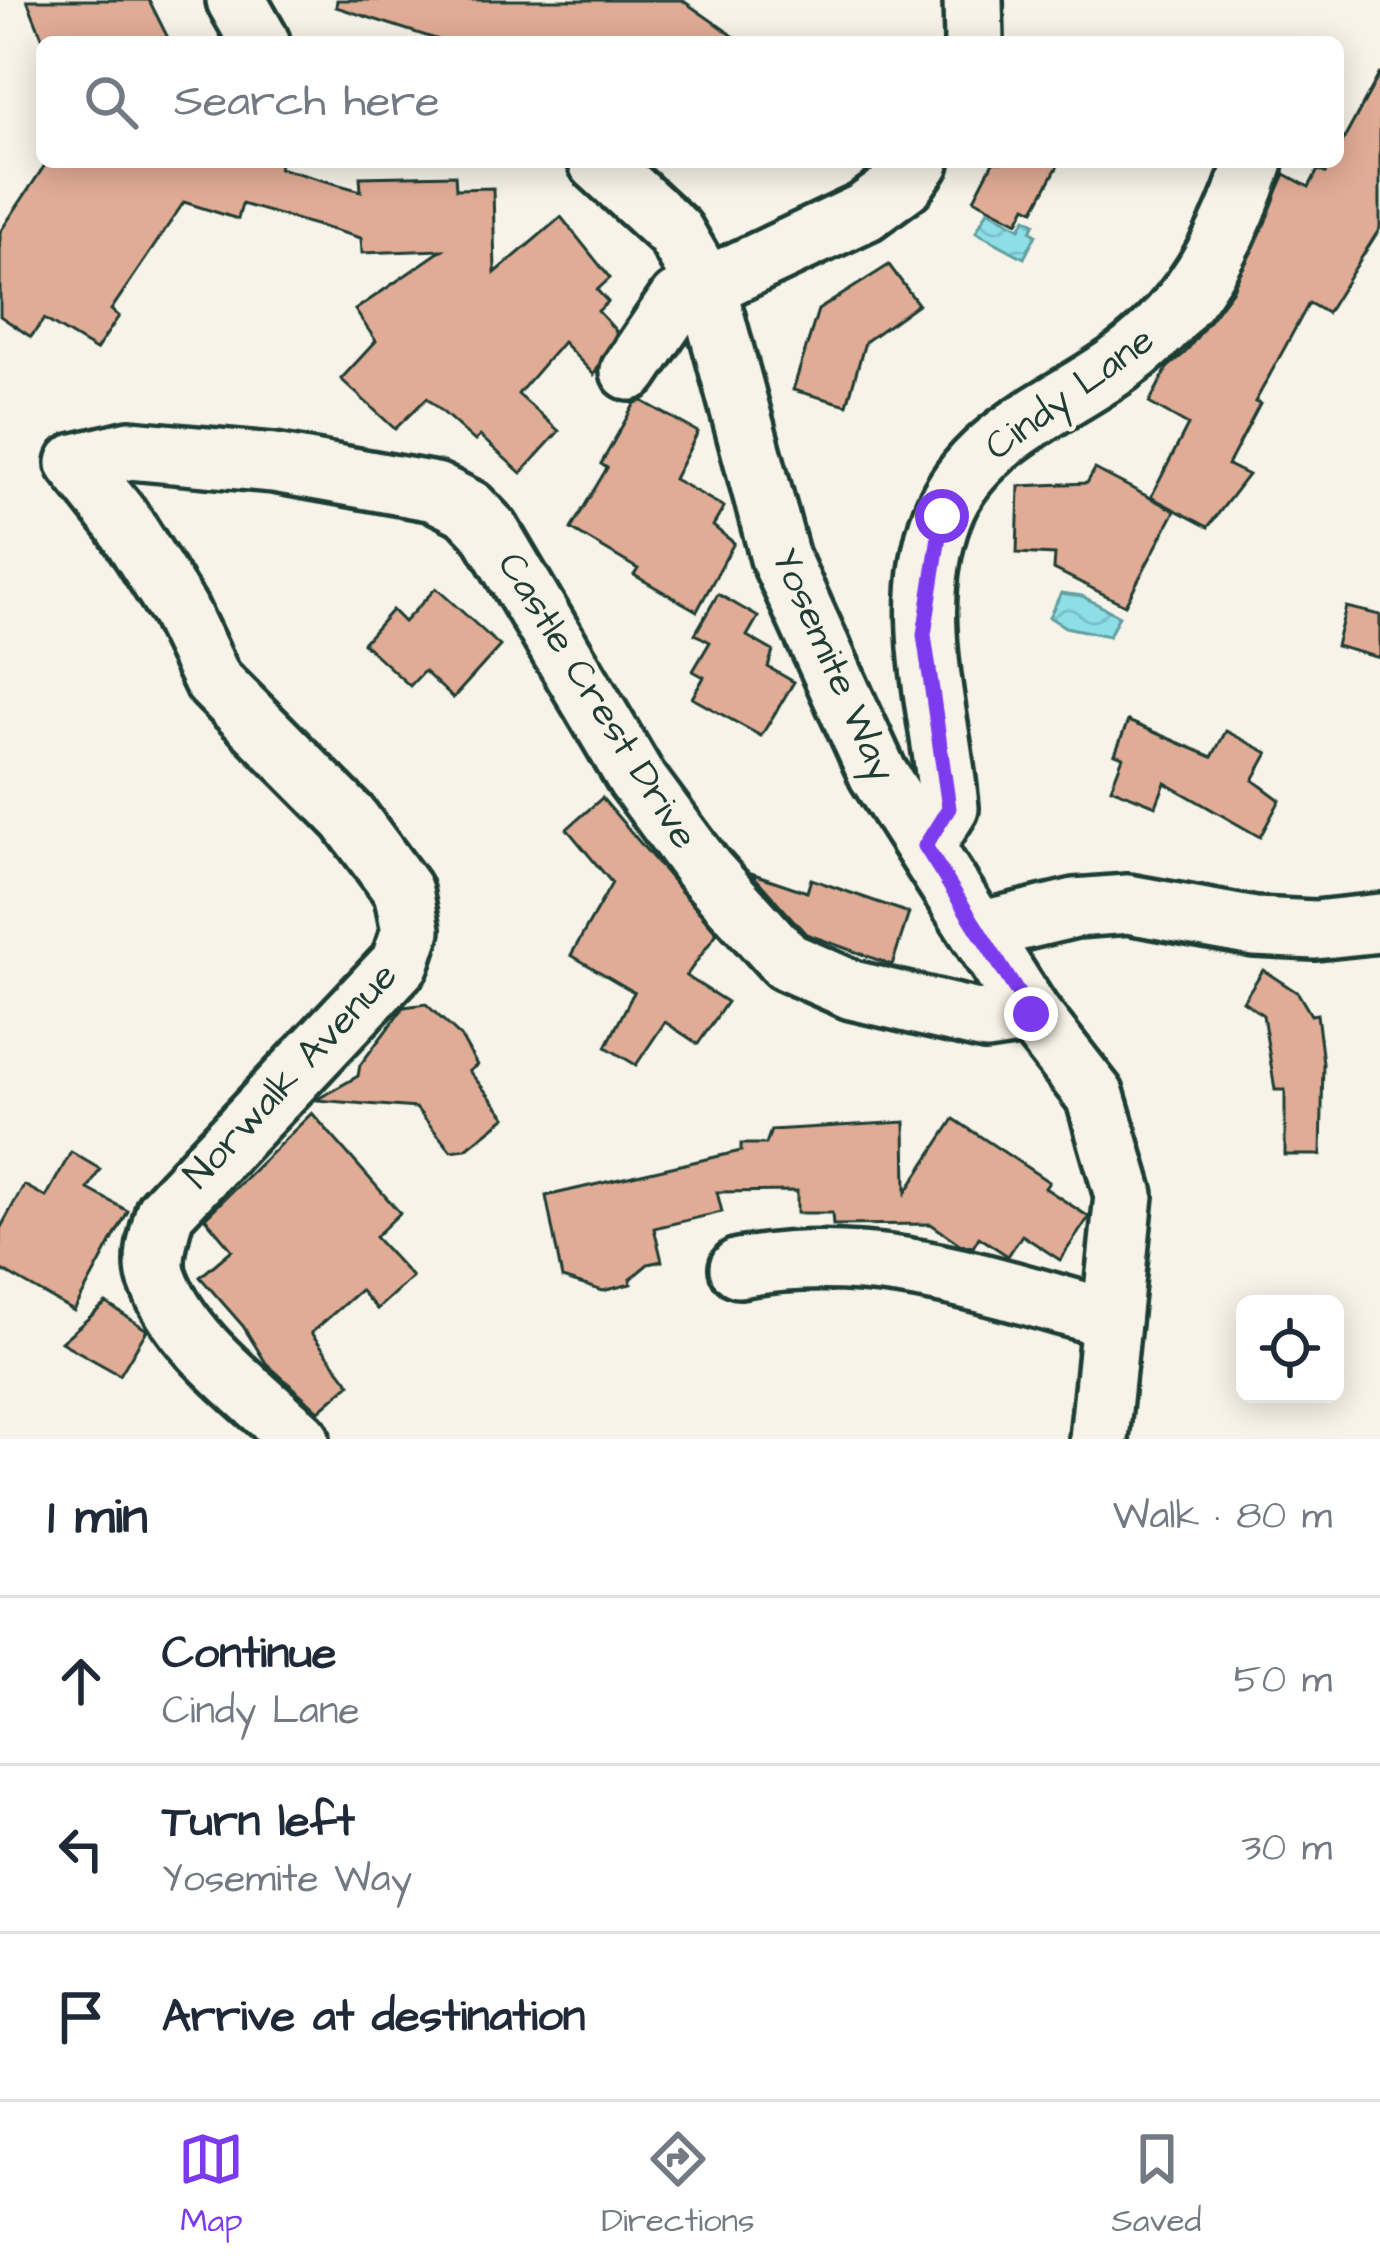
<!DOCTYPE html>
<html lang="en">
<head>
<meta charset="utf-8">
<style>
	body { margin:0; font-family:"Architects Daughter",sans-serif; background:#f2f2f3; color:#1f2937 }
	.controls { position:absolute; right:36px; bottom:36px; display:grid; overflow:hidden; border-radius:18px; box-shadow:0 6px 30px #0003 }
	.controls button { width:108px; height:108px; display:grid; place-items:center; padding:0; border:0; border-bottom:3px solid #e0e1e3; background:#fff; color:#1f2937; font:60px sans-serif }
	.stop { position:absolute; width:36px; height:36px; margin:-27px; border:9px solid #7c3aed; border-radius:50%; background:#fff }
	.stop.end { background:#7c3aed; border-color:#fff; box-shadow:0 3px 12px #0008 }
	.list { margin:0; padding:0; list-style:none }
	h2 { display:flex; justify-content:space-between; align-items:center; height:156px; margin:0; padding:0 48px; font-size:51px }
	h2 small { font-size:39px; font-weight:400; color:#747a83 }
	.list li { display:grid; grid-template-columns:78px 1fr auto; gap:36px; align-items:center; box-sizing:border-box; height:168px; padding:0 48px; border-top:3px solid #e0e1e3 }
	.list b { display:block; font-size:45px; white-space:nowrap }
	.list p { margin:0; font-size:39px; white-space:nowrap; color:#747a83 }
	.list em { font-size:39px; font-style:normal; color:#747a83 }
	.icon { flex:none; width:66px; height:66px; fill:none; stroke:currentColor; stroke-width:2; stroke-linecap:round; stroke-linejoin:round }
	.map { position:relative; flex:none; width:1380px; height:1439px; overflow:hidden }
	.search { position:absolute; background:#fff; box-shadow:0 6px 30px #0003; left:36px; right:36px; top:36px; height:132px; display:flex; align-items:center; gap:30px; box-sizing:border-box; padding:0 42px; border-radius:18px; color:#747a83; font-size:45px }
	.sheet { height:660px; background:#fff }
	nav { display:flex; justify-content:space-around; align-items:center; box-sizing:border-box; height:168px; border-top:3px solid #e0e1e3; background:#fff; font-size:33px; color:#747a83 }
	nav a { display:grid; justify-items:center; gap:6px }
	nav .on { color:#7c3aed }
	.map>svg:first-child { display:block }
	.water { fill:url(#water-waves); stroke:#619e9f; stroke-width:3 }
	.building { fill:#e1ac95; stroke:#1f3d34; stroke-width:3 }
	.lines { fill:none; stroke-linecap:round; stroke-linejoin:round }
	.minor-casing { stroke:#1f3d34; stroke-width:66 }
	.minor { stroke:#f7f3e8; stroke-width:57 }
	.route { stroke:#7c3aed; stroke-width:15 }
	.labels { text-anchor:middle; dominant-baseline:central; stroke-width:9; stroke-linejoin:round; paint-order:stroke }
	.street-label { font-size:39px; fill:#1f3d34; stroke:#f7f3e8 }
</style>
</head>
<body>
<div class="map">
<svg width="1380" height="1439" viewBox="0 0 1380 1439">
	<defs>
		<pattern id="water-waves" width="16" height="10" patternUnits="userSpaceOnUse" patternTransform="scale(3)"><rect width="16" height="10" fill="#8ddee7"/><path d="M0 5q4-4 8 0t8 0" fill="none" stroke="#79bfc7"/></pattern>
	</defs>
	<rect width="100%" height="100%" fill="#f7f3e8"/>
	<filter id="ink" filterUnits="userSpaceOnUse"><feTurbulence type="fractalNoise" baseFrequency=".00833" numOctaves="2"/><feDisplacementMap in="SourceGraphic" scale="24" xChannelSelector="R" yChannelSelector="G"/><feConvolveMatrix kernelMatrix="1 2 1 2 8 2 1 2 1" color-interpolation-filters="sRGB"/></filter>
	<g filter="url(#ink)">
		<g class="water">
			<path d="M 988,210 L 1020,228 L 1026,218 L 1035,223 L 1031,231 L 1036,235 L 1024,258 L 976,232 Z"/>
			<path d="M 1061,593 L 1082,596 L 1119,616 L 1109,636 L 1065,627 L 1049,617 Z"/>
		</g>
		<g class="building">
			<path d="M 27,0 L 149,0 L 170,42 L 44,42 Z"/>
			<path d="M 337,0 L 682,0 L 742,42 L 445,42 L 336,7 Z"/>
			<path d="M 1380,73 L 1380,228 L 1327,313 L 1309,303 L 1255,402 L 1260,404 L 1228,465 L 1248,475 L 1208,527 L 1151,497 L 1188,425 L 1149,403 L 1168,367 L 1185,353 L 1232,291 L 1285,174 L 1309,187 L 1318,170 L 1325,173 L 1331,162 L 1338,162 L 1338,150 Z"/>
			<path d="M 47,162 L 280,162 L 279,168 L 361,191 L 360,177 L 455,175 L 456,189 L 493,188 L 495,273 L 561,217 L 610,278 L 597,290 L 608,302 L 598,311 L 617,332 L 594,375 L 563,342 L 518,394 L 559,431 L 521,473 L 480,436 L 475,441 L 427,398 L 395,429 L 341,379 L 376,341 L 355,310 L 442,250 L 362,253 L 361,238 L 242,204 L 238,219 L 184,202 L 111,310 L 119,316 L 96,350 L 44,319 L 31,337 L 0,316 L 0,232 Z"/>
			<path d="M 993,162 L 1060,162 L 1034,210 L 1026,206 L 1018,222 L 974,199 Z"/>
			<path d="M 889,265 L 918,304 L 865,342 L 847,405 L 793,390 L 818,310 Z"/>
			<path d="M 642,401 L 698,432 L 674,479 L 724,507 L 713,526 L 734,543 L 697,611 L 634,575 L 638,569 L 571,529 L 607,468 L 601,464 L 635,403 Z"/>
			<path d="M 1095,469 L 1175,511 L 1125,605 L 1054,569 L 1055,555 L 1017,553 L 1019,486 L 1087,483 Z"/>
			<path d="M 436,588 L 500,646 L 453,698 L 424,671 L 410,686 L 363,643 L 392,610 L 404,622 Z"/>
			<path d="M 718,594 L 758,617 L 747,636 L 773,651 L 768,667 L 794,682 L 761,736 L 692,698 L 704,677 L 693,671 L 710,642 L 695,634 Z"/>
			<path d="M 1346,607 L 1380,615 L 1380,658 L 1336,646 Z"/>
			<path d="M 1128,721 L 1212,757 L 1226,731 L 1268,753 L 1253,780 L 1280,800 L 1260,837 L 1165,783 L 1156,806 L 1111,788 L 1123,757 L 1115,754 Z"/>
			<path d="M 602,798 L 717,933 L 686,976 L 727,1002 L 698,1044 L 665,1022 L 636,1065 L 606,1047 L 634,992 L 571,955 L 612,883 L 567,829 Z"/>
			<path d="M 751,873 L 807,892 L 811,879 L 909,913 L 892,965 L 806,934 Z"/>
			<path d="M 1263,970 L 1298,993 L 1311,1015 L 1317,1014 L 1323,1063 L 1321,1155 L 1285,1155 L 1285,1090 L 1275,1090 L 1263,1015 L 1243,1001 Z"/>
			<path d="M 426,1004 L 461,1037 L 477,1065 L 469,1071 L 506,1117 L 466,1149 L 451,1151 L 416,1108 L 316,1100 L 358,1076 L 360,1065 L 404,1007 Z"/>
			<path d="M 312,1113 L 400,1213 L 375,1237 L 412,1277 L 377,1309 L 360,1290 L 311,1333 L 350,1384 L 319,1411 L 266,1363 L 243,1326 L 200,1277 L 232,1250 L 205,1218 Z"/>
			<path d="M 954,1119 L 1049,1182 L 1045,1188 L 1089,1217 L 1060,1260 L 1022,1235 L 1008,1256 L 979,1237 L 973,1247 L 961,1245 L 931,1224 L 833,1225 L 832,1213 L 797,1213 L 797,1191 L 717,1192 L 722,1212 L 654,1228 L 662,1261 L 648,1264 L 630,1279 L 631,1284 L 603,1291 L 562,1278 L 546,1196 L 741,1151 L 741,1144 L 766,1144 L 771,1130 L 905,1122 L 906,1192 Z"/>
			<path d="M 71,1152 L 100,1169 L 88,1189 L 128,1211 L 74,1311 L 0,1269 L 0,1229 L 24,1185 L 46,1197 Z"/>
			<path d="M 106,1303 L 147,1330 L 120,1375 L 61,1342 Z"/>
		</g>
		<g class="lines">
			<defs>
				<g id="minor">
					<path d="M 236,0 L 260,42"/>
					<path d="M 973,0 L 974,42"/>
					<path d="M 598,162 L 675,233 L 707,288 L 780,558 L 878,774 L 1031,1014 L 1095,1096 L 1124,1195 L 1099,1439"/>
					<path d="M 630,371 L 678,300 L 865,212 L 905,183 L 920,162"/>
					<path d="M 925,846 L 949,808 C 941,711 907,613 942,517 C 971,439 1056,409 1119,364 C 1188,316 1229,240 1254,162"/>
					<path d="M 979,931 L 1075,908 L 1128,904 L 1255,927 L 1315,930 L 1380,923"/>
					<path d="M 739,1268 C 874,1243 982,1284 1111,1319"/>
					<path d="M 300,1439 C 252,1393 180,1343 157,1277 C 151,1258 160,1231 165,1212 L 400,963 L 411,930 L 403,891 L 349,818 L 213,681 L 179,610 L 123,522 L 76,463 L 130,450 L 274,463 L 435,492 L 469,509 L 490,531 L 636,778 L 704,870 L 786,961 L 852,990 L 986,1021 L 1031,1014"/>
				</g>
			</defs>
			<use href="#minor" class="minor-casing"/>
			<use href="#minor" class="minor"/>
		</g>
	</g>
	<g class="lines" filter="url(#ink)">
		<path class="route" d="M 942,516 L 924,635 L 949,808 L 925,846 L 1031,1014"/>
	</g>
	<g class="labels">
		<g class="street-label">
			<text transform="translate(1070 394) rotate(-36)">Cindy Lane</text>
			<text transform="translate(833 665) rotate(66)">Yosemite Way</text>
			<text transform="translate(597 701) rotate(58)">Castle Crest Drive</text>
			<text transform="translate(291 1076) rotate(-47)">Norwalk Avenue</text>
		</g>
	</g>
</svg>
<div class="controls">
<button><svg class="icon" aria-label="locate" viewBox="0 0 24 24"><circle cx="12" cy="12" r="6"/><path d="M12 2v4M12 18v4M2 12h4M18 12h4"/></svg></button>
</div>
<div class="stop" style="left:942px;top:516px"></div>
<div class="stop end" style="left:1031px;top:1014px"></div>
<div class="search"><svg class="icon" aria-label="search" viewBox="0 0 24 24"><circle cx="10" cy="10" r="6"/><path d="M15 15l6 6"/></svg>Search here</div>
</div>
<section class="sheet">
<h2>1 min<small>Walk · 80 m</small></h2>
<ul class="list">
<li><svg class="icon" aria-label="ahead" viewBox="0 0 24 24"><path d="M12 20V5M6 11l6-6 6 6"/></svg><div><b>Continue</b><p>Cindy Lane</p></div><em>50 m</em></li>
<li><svg class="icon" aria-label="left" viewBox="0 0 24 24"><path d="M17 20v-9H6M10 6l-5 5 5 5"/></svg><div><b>Turn left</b><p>Yosemite Way</p></div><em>30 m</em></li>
<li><svg class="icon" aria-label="arrive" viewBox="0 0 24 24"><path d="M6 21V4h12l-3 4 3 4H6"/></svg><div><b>Arrive at destination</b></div></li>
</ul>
</section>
<nav>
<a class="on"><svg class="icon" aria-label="map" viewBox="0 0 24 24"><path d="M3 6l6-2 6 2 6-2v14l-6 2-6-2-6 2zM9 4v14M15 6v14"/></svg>Map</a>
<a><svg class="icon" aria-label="directions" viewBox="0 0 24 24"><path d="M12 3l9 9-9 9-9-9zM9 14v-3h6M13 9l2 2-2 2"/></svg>Directions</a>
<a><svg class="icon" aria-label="saved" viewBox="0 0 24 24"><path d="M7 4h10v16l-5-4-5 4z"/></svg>Saved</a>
</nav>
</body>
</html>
